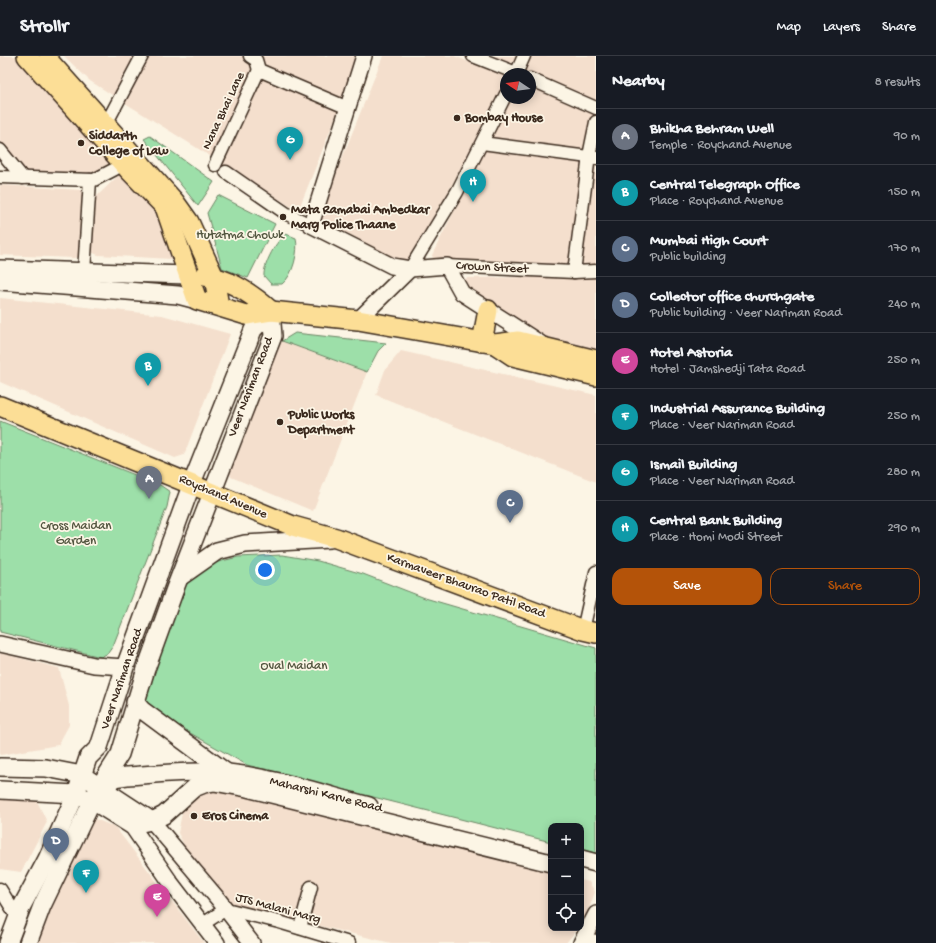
<!DOCTYPE html>
<html lang="en">
<head>
<meta charset="utf-8">
<style>
	body { margin:0; font-family:"Gochi Hand",sans-serif; background:#20242c; color:#f1f3f6 }
	.controls { position:absolute; right:12px; bottom:12px; display:grid; overflow:hidden; border-radius:8px; box-shadow:0 2px 10px #0003 }
	.controls button { width:36px; height:36px; display:grid; place-items:center; padding:0; border:0; border-bottom:1px solid #363941; background:#171b24; color:#f1f3f6; font:20px sans-serif }
	.compass { position:absolute; left:500px; top:12px; width:36px; height:36px; border-radius:50%; background:#171b24; box-shadow:0 2px 10px #0003; rotate:283deg }
	.you { position:absolute; left:265px; top:514px; width:14px; height:14px; margin:-10px; border:3px solid #fff; border-radius:50%; background:#1a73e8; box-shadow:0 0 0 6px #1a73e833 }
	.badge { display:grid; place-items:center; width:26px; height:26px; border-radius:50%; background:#b45309; color:#fff; font-size:13px; font-weight:700 }
	.pin { position:absolute; translate:-50% -33px; filter:drop-shadow(0 1px 2px #0008) }
	.pin::after { content:''; position:absolute; top:21px; width:14px; height:12px; background:inherit; clip-path:polygon(0 0,100% 0,50% 100%) }
	.list { margin:0; padding:0; list-style:none }
	h2 { display:flex; justify-content:space-between; align-items:center; height:52px; margin:0; padding:0 16px; font-size:17px }
	h2 small { font-size:13px; font-weight:400; color:#9ea1a6 }
	.list li { display:grid; grid-template-columns:26px 1fr auto; gap:12px; align-items:center; box-sizing:border-box; height:56px; padding:0 16px; border-top:1px solid #363941 }
	.list b { display:block; font-size:15px; white-space:nowrap }
	.list p { margin:0; font-size:13px; white-space:nowrap; color:#9ea1a6 }
	.list em { font-size:13px; font-style:normal; color:#9ea1a6 }
	.actions { display:flex; gap:8px; padding:12px 16px }
	.actions a { flex:1; padding:9px 0; border:1px solid #b45309; border-radius:12px; text-align:center; font-size:14px; color:#b45309 }
	.actions .main { background:#b45309; color:#fff }
	.icon { flex:none; width:22px; height:22px; fill:none; stroke:currentColor; stroke-width:2; stroke-linecap:round; stroke-linejoin:round }
	.map { position:relative; flex:none; width:596px; height:887px; overflow:hidden }
	header { display:flex; align-items:center; gap:24px; box-sizing:border-box; height:56px; padding:0 20px; background:#171b24; border-bottom:1px solid #363941 }
	header strong { font-size:19px }
	nav { display:flex; gap:22px; margin-inline-start:auto; font-size:14px }
	main { display:flex }
	aside { flex:1; background:#171b24 }
	.map>svg:first-child { display:block }
	.built { fill:#f4dfcd }
	.green { fill:#9ddfa9; stroke:#6c8464 }
	.lines { fill:none; stroke-linecap:round; stroke-linejoin:round }
	.minor-casing { stroke:#3b2a1e; stroke-width:15 }
	.tertiary-casing { stroke:#3b2a1e; stroke-width:18 }
	.secondary-casing { stroke:#3b2a1e; stroke-width:20 }
	.primary-casing { stroke:#3b2a1e; stroke-width:22 }
	.minor { stroke:#fcf5e5; stroke-width:12 }
	.tertiary { stroke:#fcf5e5; stroke-width:15 }
	.secondary { stroke:#fcf5e5; stroke-width:17 }
	.primary { stroke:#fcde96; stroke-width:19 }
	.poi-dot { fill:#3b2a1e; stroke:#fcf5e5; stroke-width:1.5 }
	.labels { text-anchor:middle; dominant-baseline:central; stroke-width:3.5; stroke-linejoin:round; paint-order:stroke }
	.street-label { font-size:13px; fill:#3b2a1e; stroke:#fcf5e5 }
	.poi-label { font-size:13px; font-weight:bold; fill:#3b2a1e; stroke:#fcf5e5; text-anchor:start }
	.park-label { font-size:13px; fill:#545741; stroke:#fcf5e5 }
</style>
</head>
<body>
<header>
<strong>Strollr</strong>
<nav><a>Map</a><a>Layers</a><a>Share</a></nav>
</header>
<main>
<div class="map">
<svg width="596" height="887" viewBox="0 0 596 887">
	<rect width="100%" height="100%" fill="#fcf5e5"/>
	<filter id="ink" filterUnits="userSpaceOnUse"><feTurbulence type="fractalNoise" baseFrequency=".025" numOctaves="2"/><feDisplacementMap in="SourceGraphic" scale="8" xChannelSelector="R" yChannelSelector="G"/><feConvolveMatrix kernelMatrix="1 2 1 2 8 2 1 2 1" color-interpolation-filters="sRGB"/></filter>
	<g filter="url(#ink)">
		<g class="built">
			<path d="M 0,0 L 19,0 L 114,108 L 95,120 L 28,117 L 23,115 L 0,88 Z"/>
			<path d="M 64,0 L 360,0 L 298,155 L 90,25 Z"/>
			<path d="M 383,0 L 454,0 L 503,19 L 506,23 L 506,26 L 412,205 L 403,206 L 320,167 L 319,160 Z"/>
			<path d="M 491,0 L 517,0 L 515,6 L 509,7 Z"/>
			<path d="M 529,0 L 596,0 L 596,209 L 434,207 L 432,199 L 511,42 L 530,42 L 530,18 L 522,18 Z"/>
			<path d="M 120,118 L 124,118 L 156,151 L 180,197 L 172,203 L 98,199 L 91,196 L 95,142 Z"/>
			<path d="M 0,129 L 80,134 L 88,138 L 82,200 L 74,202 L 0,199 Z"/>
			<path d="M 596,220 L 596,296 L 545,282 L 464,229 L 463,225 L 467,222 Z"/>
			<path d="M 0,242 L 162,259 L 230,278 L 184,399 L 175,402 L 0,326 Z"/>
			<path d="M 282,285 L 367,316 L 313,455 L 231,421 L 228,410 L 275,293 Z"/>
			<path d="M 401,295 L 596,339 L 596,426 L 376,339 L 385,314 Z"/>
			<path d="M 0,597 L 59,612 L 69,650 L 69,669 L 58,689 L 0,699 Z"/>
			<path d="M 212,729 L 551,816 L 551,872 L 578,872 L 566,887 L 391,887 L 228,848 L 185,791 L 178,777 L 183,752 Z"/>
			<path d="M 0,743 L 37,745 L 47,766 L 21,816 L 0,813 Z"/>
			<path d="M 95,763 L 115,771 L 204,887 L 35,887 L 87,765 Z"/>
			<path d="M 581,824 L 589,826 L 595,836 L 586,861 L 581,867 Z"/>
		</g>
		<g class="green">
			<path d="M 150,80 L 214,126 L 198,150 L 144,83 Z"/>
			<path d="M 218,139 L 275,168 L 248,222 L 222,212 L 207,157 Z"/>
			<path d="M 286,178 L 296,182 C 299,195 293,220 282,228 L 271,228 L 264,220 C 263,209 277,183 286,178 Z"/>
			<path d="M 295,277 L 386,287 L 378,295 L 367,316 L 282,285 Z"/>
			<path d="M 0,365 L 160,429 L 170,436 L 167,451 L 113,590 L 108,597 L 101,601 L 0,576 Z"/>
			<path d="M 282,499 L 318,505 L 363,518 L 425,542 L 596,592 L 596,797 L 581,794 L 581,770 L 551,770 L 551,786 L 247,709 L 142,650 L 176,537 L 191,521 L 214,507 L 238,501 Z"/>
		</g>
		<g class="lines">
			<defs>
				<g id="minor">
					<path d="M 250,0 L 256,4 L 259,14 L 348,52"/>
					<path d="M 473,0 L 519,18"/>
					<path d="M 516,18 L 524,0"/>
					<path d="M 530,23 L 596,52"/>
					<path d="M 106,68 L 142,0"/>
					<path d="M 482,87 L 596,102"/>
					<path d="M 0,94 L 23,122"/>
					<path d="M 215,109 L 259,14"/>
					<path d="M 226,116 L 287,158 L 311,169"/>
					<path d="M 0,121 L 94,124 L 115,113"/>
					<path d="M 447,210 L 574,216 L 596,215"/>
					<path d="M 410,213 L 457,136 L 506,38"/>
					<path d="M 84,216 L 90,124"/>
					<path d="M 574,216 L 589,100 L 596,66"/>
					<path d="M 583,574 L 596,516"/>
					<path d="M 0,833 L 18,862"/>
					<path d="M 203,868 L 226,853 L 279,866 L 349,887"/>
					<path d="M 300,872 L 311,831"/>
					<path d="M 584,882 L 596,885"/>
				</g>
				<g id="tertiary">
					<path d="M 364,0 L 311,169 L 392,210 L 410,213 L 447,210 L 462,237 L 540,287"/>
					<path d="M 358,264 L 410,213"/>
					<path d="M 0,588 L 94,609 L 125,611"/>
					<path d="M 152,765 L 218,843 L 252,887"/>
					<path d="M 131,769 L 171,827 L 217,887"/>
					<path d="M 581,887 L 596,858"/>
				</g>
				<g id="secondary">
					<path d="M 0,213 L 187,219"/>
					<path d="M 0,225 L 178,239 L 197,244"/>
					<path d="M 180,521 L 217,495 L 245,488 L 330,483"/>
					<path d="M 135,646 L 142,654 L 227,717"/>
					<path d="M 0,711 L 46,712 L 82,719 L 152,765"/>
					<path d="M 0,734 L 76,738 L 93,745 L 131,769 L 152,765 L 164,759 L 194,732 L 204,728 L 214,726 L 247,732 L 551,807"/>
					<path d="M 104,735 L 113,722 L 127,720 C 160,718 195,714 228,717 C 275,722 323,738 369,750"/>
					<path d="M 581,803 L 596,807"/>
					<path d="M 8,887 L 22,850 L 47,803 L 76,738 L 88,702 L 99,691 L 125,611 L 192,427 L 253,274 L 271,255"/>
					<path d="M 28,887 L 42,850 L 99,731 L 120,698 L 146,613 L 176,530 L 273,280 L 271,255"/>
				</g>
				<g id="primary">
					<path d="M 27,0 L 128,113 L 165,151 L 197,244 L 246,259 L 271,255 L 358,264 L 495,288 L 518,285 L 596,304"/>
					<path d="M 48,4 L 174,145 L 189,166 L 214,221 L 219,250"/>
					<path d="M 204,220 C 229,222 253,239 271,255"/>
					<path d="M 482,286 L 488,254"/>
					<path d="M 495,288 L 513,300 L 596,320"/>
					<path d="M 0,350 L 293,470 L 336,482 L 583,574 L 596,577"/>
				</g>
			</defs>
			<use href="#minor" class="minor-casing"/>
			<use href="#tertiary" class="tertiary-casing"/>
			<use href="#secondary" class="secondary-casing"/>
			<use href="#primary" class="primary-casing"/>
			<use href="#minor" class="minor"/>
			<use href="#tertiary" class="tertiary"/>
			<use href="#secondary" class="secondary"/>
			<use href="#primary" class="primary"/>
		</g>
	</g>
	<g class="poi-dot">
		<circle cx="457" cy="62" r="4"/>
		<circle cx="81" cy="87" r="4"/>
		<circle cx="283" cy="161" r="4"/>
		<circle cx="280" cy="366" r="4"/>
		<circle cx="194" cy="760" r="4"/>
	</g>
	<g class="labels">
		<g class="street-label">
			<text transform="translate(224 55) rotate(-65)">Nana Bhai Lane</text>
			<text transform="translate(492 212) rotate(3)">Crown Street</text>
			<text transform="translate(251 331) rotate(-69)">Veer Nariman Road</text>
			<text transform="translate(223 441) rotate(23)">Roychand Avenue</text>
			<text transform="translate(466 530) rotate(20)">Karmaveer Bhaurao Patil Road</text>
			<text transform="translate(122 623) rotate(-71)">Veer Nariman Road</text>
			<text transform="translate(326 739) rotate(14)">Maharshi Karve Road</text>
			<text transform="translate(278 853) rotate(15)">JTS Malani Marg</text>
		</g>
		<g class="poi-label">
			<text x="465" y="62">Bombay House</text>
			<text x="89" y="80">Siddarth<tspan x="89" dy="15">College of Law</tspan></text>
			<text x="291" y="154">Mata Ramabai Ambedkar<tspan x="291" dy="15">Marg Police Thaane</tspan></text>
			<text x="288" y="359">Public Works<tspan x="288" dy="15">Department</tspan></text>
			<text x="202" y="760">Eros Cinema</text>
		</g>
		<g class="park-label">
			<text x="240" y="179">Hutatma Chowk</text>
			<text x="76" y="470">Cross Maidan<tspan x="76" dy="15">Garden</tspan></text>
			<text x="294" y="610">Oval Maidan</text>
		</g>
	</g>
</svg>
<div class="controls">
<button>+</button>
<button>−</button>
<button><svg class="icon" aria-label="locate" viewBox="0 0 24 24"><circle cx="12" cy="12" r="6"/><path d="M12 2v4M12 18v4M2 12h4M18 12h4"/></svg></button>
</div>
<svg class="compass" viewBox="-18 -18 36 36"><path d="M0-13l5 13h-10z" fill="#e53935"/><path d="M0 13l5-13h-10z" fill="#9ea1a6"/></svg>
<div class="you"></div>
<div class="pin badge" style="left:149px;top:443px;background:#6b7280">A</div>
<div class="pin badge" style="left:148px;top:330px;background:#0f9aa8">B</div>
<div class="pin badge" style="left:510px;top:467px;background:#5c6f8a">C</div>
<div class="pin badge" style="left:56px;top:805px;background:#5c6f8a">D</div>
<div class="pin badge" style="left:157px;top:861px;background:#d1479c">E</div>
<div class="pin badge" style="left:86px;top:837px;background:#0f9aa8">F</div>
<div class="pin badge" style="left:290px;top:104px;background:#0f9aa8">G</div>
<div class="pin badge" style="left:473px;top:146px;background:#0f9aa8">H</div>
</div>
<aside>
<h2>Nearby<small>8 results</small></h2>
<ul class="list">
<li><span class="badge" style="background:#6b7280">A</span><div><b>Bhikha Behram Well</b><p>Temple · Roychand Avenue</p></div><em>90 m</em></li>
<li><span class="badge" style="background:#0f9aa8">B</span><div><b>Central Telegraph Office</b><p>Place · Roychand Avenue</p></div><em>150 m</em></li>
<li><span class="badge" style="background:#5c6f8a">C</span><div><b>Mumbai High Court</b><p>Public building</p></div><em>170 m</em></li>
<li><span class="badge" style="background:#5c6f8a">D</span><div><b>Collector office churchgate</b><p>Public building · Veer Nariman Road</p></div><em>240 m</em></li>
<li><span class="badge" style="background:#d1479c">E</span><div><b>Hotel Astoria</b><p>Hotel · Jamshedji Tata Road</p></div><em>250 m</em></li>
<li><span class="badge" style="background:#0f9aa8">F</span><div><b>Industrial Assurance Building</b><p>Place · Veer Nariman Road</p></div><em>250 m</em></li>
<li><span class="badge" style="background:#0f9aa8">G</span><div><b>Ismail Building</b><p>Place · Veer Nariman Road</p></div><em>280 m</em></li>
<li><span class="badge" style="background:#0f9aa8">H</span><div><b>Central Bank Building</b><p>Place · Homi Modi Street</p></div><em>290 m</em></li>
</ul>
<div class="actions"><a class="main">Save</a><a>Share</a></div>
</aside>
</main>
</body>
</html>
